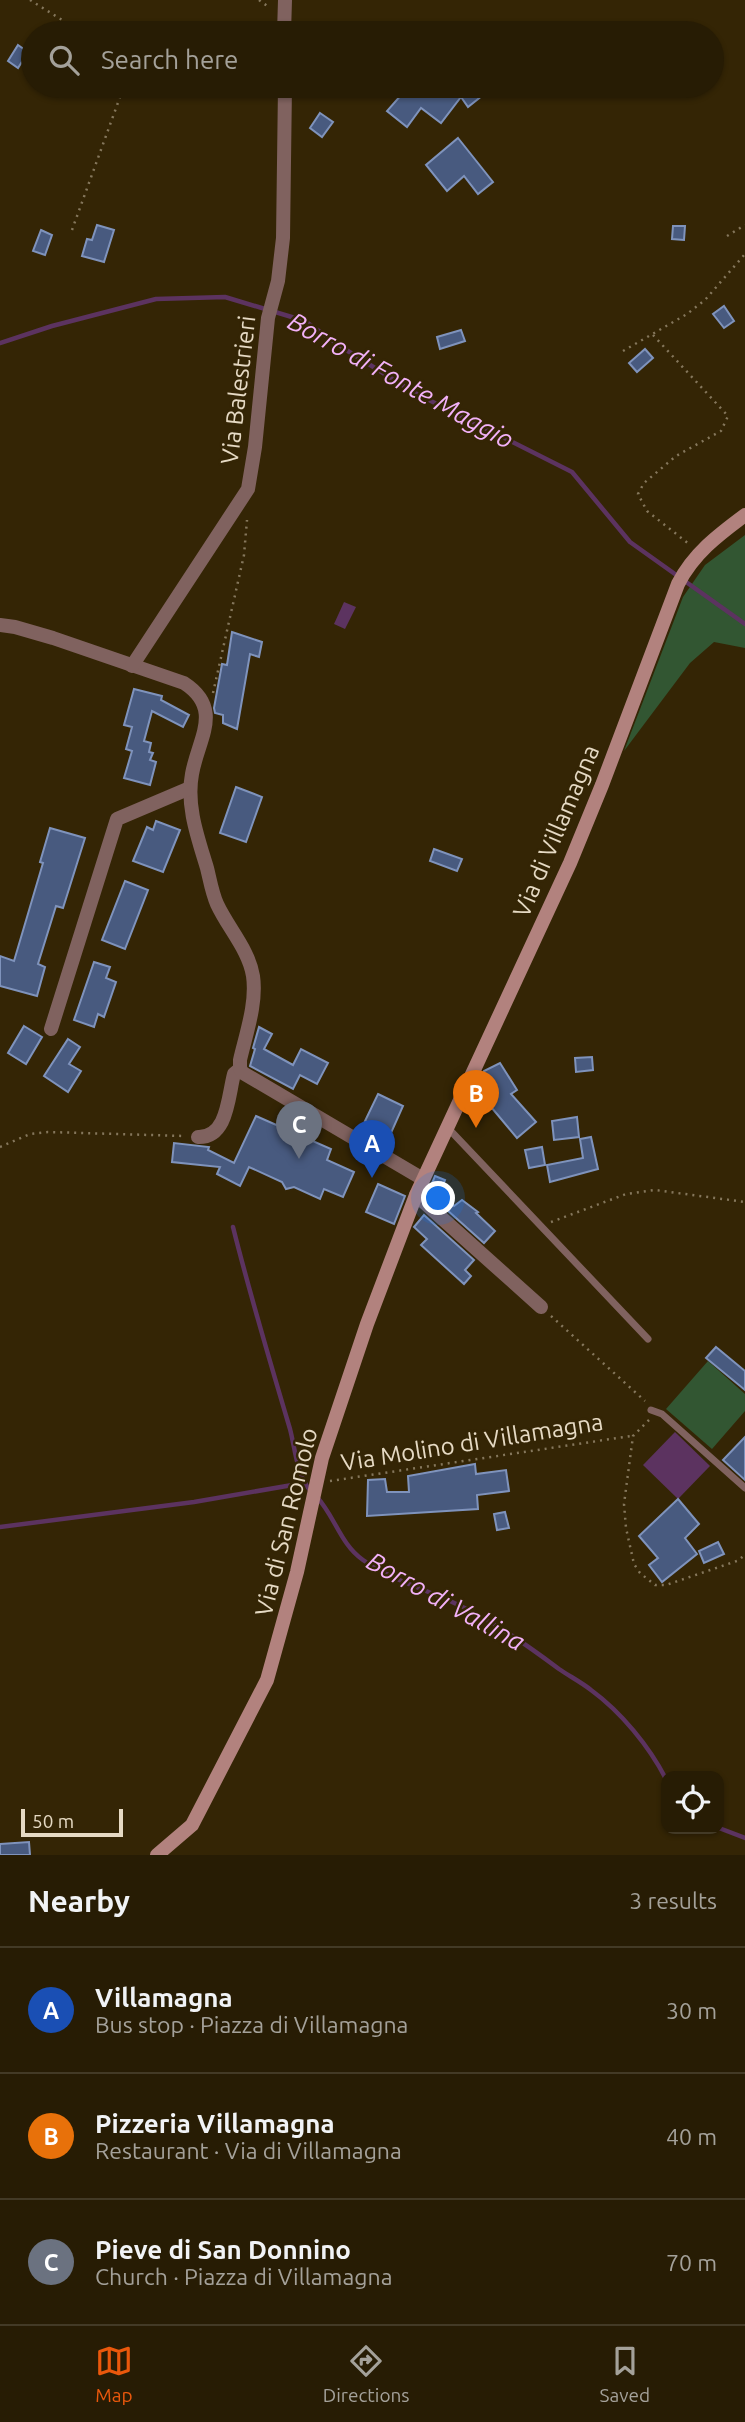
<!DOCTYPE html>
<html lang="en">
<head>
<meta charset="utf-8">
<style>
	body { margin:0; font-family:Ubuntu,sans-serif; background:#332913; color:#f1f3f6 }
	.controls { position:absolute; right:21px; bottom:21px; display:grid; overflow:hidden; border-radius:14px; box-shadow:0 2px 5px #0004 }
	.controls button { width:63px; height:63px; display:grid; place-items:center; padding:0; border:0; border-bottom:2px solid #433a26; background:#271c04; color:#f1f3f6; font:35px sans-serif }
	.scale { position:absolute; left:21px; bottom:18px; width:102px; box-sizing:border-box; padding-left:7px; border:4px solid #e6dac4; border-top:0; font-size:19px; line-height:24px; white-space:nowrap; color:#e6dac4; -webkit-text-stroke:5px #342505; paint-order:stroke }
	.you { position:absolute; left:439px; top:1199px; width:24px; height:24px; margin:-18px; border:5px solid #fff; border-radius:50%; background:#1a73e8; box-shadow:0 0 0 10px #1a73e833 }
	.badge { display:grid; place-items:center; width:46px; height:46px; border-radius:50%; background:#ea580c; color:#fff; font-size:23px; font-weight:700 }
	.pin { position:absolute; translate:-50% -58px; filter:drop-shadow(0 2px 4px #0008) }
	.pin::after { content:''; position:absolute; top:37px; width:24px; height:21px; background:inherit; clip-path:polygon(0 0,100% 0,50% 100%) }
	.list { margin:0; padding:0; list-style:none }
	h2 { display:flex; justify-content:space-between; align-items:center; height:91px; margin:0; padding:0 28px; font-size:30px }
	h2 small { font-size:23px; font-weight:400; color:#a4a19a }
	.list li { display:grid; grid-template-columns:46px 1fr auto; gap:21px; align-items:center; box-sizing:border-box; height:126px; padding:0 28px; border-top:2px solid #433a26 }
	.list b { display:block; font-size:26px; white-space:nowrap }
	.list p { margin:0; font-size:23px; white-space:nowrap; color:#a4a19a }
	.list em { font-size:23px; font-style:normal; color:#a4a19a }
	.icon { flex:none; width:38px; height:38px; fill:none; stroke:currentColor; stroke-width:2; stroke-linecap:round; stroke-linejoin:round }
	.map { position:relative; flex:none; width:745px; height:1855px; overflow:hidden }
	.search { position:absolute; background:#271c04; box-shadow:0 2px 5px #0004; left:21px; right:21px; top:21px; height:77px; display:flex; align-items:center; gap:18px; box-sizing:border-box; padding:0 24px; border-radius:38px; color:#a4a19a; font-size:26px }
	.sheet { height:469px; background:#271c04 }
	nav { display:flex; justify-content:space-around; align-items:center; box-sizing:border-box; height:98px; border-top:2px solid #433a26; background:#271c04; font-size:19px; color:#a4a19a }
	nav a { display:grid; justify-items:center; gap:4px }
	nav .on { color:#ea580c }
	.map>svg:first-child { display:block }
	.green { fill:#325632 }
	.water { fill:#5c3360 }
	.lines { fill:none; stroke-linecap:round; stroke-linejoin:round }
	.stream { stroke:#5c3360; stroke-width:4.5 }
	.building { fill:#485a7f; stroke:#7f93bc; stroke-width:2 }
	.path { stroke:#85775c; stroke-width:2.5; stroke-dasharray:2 5; stroke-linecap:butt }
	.lane { stroke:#80625f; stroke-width:7 }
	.street { stroke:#80625f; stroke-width:14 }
	.secondary { stroke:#b2827e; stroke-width:14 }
	.labels { text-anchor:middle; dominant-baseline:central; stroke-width:5; stroke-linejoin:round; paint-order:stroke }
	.street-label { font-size:24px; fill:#e6dac4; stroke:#342505 }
	.water-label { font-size:26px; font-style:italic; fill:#f2b1f8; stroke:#342505 }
</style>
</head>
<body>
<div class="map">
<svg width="745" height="1855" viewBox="0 0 745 1855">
	<rect width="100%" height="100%" fill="#342505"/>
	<g class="green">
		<path d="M 745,535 L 745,648 L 714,642 L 690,663 L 624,751 L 683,597 L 705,565 Z"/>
		<path d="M 708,1361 L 745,1394 L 745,1411 L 712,1449 L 666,1409 Z"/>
	</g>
	<g class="water">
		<path d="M 344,602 L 356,607 L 345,629 L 334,624 Z"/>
		<path d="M 675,1432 L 710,1466 L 678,1499 L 643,1465 Z"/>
	</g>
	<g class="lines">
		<g class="stream">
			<path d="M 0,343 L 52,326 L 156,299 L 225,297 L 305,321 L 343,348 L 415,393 L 572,472 L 630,542 L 745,624"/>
			<path d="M 233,1227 C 250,1295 270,1362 290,1429 C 295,1448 297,1476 310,1490"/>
			<path d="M 316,1496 C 335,1516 340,1544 363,1560 C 390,1579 421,1588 450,1601 C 490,1619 524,1643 559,1669 C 569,1676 581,1682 591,1690 C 621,1712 649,1746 666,1779"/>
			<path d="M 0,1527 L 194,1502 L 304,1483"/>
			<path d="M 719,1828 L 745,1838"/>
		</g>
	</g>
	<g class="building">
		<path d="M 18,45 L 28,52 L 18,68 L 8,61 Z"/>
		<path d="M 409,86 L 439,86 L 450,94 L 462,86 L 476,86 L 483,95 L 468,107 L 461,97 L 441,123 L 421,108 L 407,127 L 387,111 Z"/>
		<path d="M 320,113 L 333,122 L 322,137 L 310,128 Z"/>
		<path d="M 458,138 L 493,182 L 478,194 L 464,176 L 447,191 L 426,165 Z"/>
		<path d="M 97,225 L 114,230 L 104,262 L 82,256 L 87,239 L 92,240 Z"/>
		<path d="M 673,226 L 685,226 L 684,240 L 672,239 Z"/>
		<path d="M 41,230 L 52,235 L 45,255 L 33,251 Z"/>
		<path d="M 724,306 L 734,321 L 724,328 L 713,314 Z"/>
		<path d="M 461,330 L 465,341 L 440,349 L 437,337 Z"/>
		<path d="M 645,349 L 653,358 L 637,372 L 629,363 Z"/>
		<path d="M 232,632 L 262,642 L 259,657 L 250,654 L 237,729 L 223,723 L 223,715 L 215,713 L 214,708 L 222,664 L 227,665 Z"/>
		<path d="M 134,689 L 162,696 L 161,700 L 189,715 L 183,727 L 152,711 L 144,741 L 151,743 L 149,752 L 153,753 L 150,760 L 156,762 L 150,785 L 124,778 L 132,751 L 126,749 L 132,727 L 124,725 Z"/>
		<path d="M 236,787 L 262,797 L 246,842 L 220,833 Z"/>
		<path d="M 156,821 L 180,830 L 163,872 L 133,861 L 147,827 L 153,830 Z"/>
		<path d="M 50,828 L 85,838 L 63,908 L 56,906 L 38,964 L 45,967 L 37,996 L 0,986 L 0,956 L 14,961 L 43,863 L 40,862 Z"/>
		<path d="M 434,849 L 462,859 L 457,871 L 430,861 Z"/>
		<path d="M 125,881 L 148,890 L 125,949 L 102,940 Z"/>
		<path d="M 94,962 L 110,967 L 106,978 L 116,982 L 104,1017 L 98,1014 L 94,1027 L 74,1020 Z"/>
		<path d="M 24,1026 L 42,1037 L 26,1064 L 8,1053 Z"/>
		<path d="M 259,1027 L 272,1034 L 264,1049 L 293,1065 L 301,1049 L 328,1063 L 317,1084 L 300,1075 L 293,1089 L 250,1066 L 255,1049 L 253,1048 Z"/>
		<path d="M 68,1039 L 80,1047 L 69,1064 L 81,1071 L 68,1092 L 44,1076 Z"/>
		<path d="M 592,1057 L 593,1070 L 576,1072 L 575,1058 Z"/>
		<path d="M 500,1063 L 517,1090 L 511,1094 L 536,1122 L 517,1138 L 476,1089 L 484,1071 Z"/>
		<path d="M 378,1094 L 403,1106 L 391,1133 L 365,1121 Z"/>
		<path d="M 256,1116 L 331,1149 L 327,1160 L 354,1172 L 343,1197 L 324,1189 L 320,1199 L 294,1187 L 286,1189 L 282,1182 L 249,1167 L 240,1186 L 217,1174 L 220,1167 L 172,1162 L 174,1143 L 209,1147 L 208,1150 L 234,1163 Z"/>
		<path d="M 577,1117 L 579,1137 L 554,1140 L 552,1121 Z"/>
		<path d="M 591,1137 L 598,1169 L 550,1182 L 547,1165 L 583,1158 L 580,1139 Z"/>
		<path d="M 542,1147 L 545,1165 L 529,1168 L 525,1150 Z"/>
		<path d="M 435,1176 L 445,1180 L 439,1195 L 454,1206 L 462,1200 L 478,1212 L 476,1213 L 495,1231 L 484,1243 L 428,1193 Z"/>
		<path d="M 378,1184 L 405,1196 L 394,1224 L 366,1212 Z"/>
		<path d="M 424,1215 L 474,1260 L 465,1270 L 471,1276 L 464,1284 L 421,1245 L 427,1239 L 414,1227 Z"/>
		<path d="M 716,1347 L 745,1371 L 745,1390 L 706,1358 Z"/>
		<path d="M 745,1437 L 745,1480 L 723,1460 Z"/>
		<path d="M 475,1464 L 476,1474 L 506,1470 L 509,1491 L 477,1495 L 478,1509 L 367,1516 L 368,1480 L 385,1479 L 387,1492 L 409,1492 L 408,1476 Z"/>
		<path d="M 678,1499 L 699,1524 L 685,1538 L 697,1554 L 662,1582 L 649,1565 L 658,1558 L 639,1536 Z"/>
		<path d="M 505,1512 L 509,1528 L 497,1530 L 494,1514 Z"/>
		<path d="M 718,1542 L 724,1554 L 704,1563 L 699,1551 Z"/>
		<path d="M 29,1842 L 30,1855 L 0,1855 L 0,1844 Z"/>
	</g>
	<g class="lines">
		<g class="path">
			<path d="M 30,0 L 83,33"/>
			<path d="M 259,0 L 270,8"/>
			<path d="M 72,230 L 124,86"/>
			<path d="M 727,236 L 745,225"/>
			<path d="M 653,335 L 728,416 L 721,431 L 676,456 L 644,483 L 638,494 L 647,511 L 689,544"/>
			<path d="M 623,351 L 687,314 L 705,300 L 745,254"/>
			<path d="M 213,693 L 244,555 L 247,520"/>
			<path d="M 0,1147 L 30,1134 L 48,1132 L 184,1136"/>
			<path d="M 551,1222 L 626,1194 L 655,1190 L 745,1202"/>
			<path d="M 551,1316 L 645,1401"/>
			<path d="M 649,1420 L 633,1436 L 624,1504 L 626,1528 L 634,1564 L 640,1573 L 655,1585 L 666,1585 L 737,1561 L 745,1555"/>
			<path d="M 330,1481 L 631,1436"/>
		</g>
		<g class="lane">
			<path d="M 447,1127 L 648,1339"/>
			<path d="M 651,1410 L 662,1414 L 745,1488"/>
		</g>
		<g class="street">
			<path d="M 284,33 L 285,0"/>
			<path d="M 0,625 L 15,627 L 53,638 L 184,683 C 224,709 198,739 192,774 C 186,806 198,838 207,868 C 210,880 212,893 217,904 C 228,928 249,950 253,976 C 257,1003 246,1034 240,1060 L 240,1069 L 234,1074 C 228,1096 228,1138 198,1137"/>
			<path d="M 132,666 L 248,489 L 255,447 L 268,318 L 278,281 L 283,238 L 285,86"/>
			<path d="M 51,1029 L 117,819 L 190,788"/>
			<path d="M 240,1069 L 243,1073 L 423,1179"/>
			<path d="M 416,1195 L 541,1307"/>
		</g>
		<path class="secondary" d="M 157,1855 L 192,1825 L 267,1680 L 297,1572 L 322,1458 L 367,1324 L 416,1195 L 570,863 L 602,785 L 678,584 C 693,554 718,535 745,515"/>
	</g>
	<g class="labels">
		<g class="street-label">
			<text transform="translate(238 390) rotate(-83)">Via Balestrieri</text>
			<text transform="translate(556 831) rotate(-67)">Via di Villamagna</text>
			<text transform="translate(472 1442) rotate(-9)">Via Molino di Villamagna</text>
			<text transform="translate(286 1522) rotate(-76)">Via di San Romolo</text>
		</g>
		<g class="water-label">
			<text transform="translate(401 380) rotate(29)">Borro di Fonte Maggio</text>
			<text transform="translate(446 1601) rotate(29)">Borro di Vallina</text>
		</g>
	</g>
</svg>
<div class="controls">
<button><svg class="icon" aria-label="locate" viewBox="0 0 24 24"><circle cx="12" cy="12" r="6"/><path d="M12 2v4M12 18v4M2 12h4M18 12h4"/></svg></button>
</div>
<div class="scale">50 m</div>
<div class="you"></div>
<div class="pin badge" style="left:372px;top:1178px;background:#1a4fb4">A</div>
<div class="pin badge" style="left:476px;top:1128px;background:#e8710a">B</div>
<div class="pin badge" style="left:299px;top:1159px;background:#6b7280">C</div>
<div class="search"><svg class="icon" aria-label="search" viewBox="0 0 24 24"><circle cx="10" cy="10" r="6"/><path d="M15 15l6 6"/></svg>Search here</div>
</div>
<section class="sheet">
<h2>Nearby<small>3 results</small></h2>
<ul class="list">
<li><span class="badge" style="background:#1a4fb4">A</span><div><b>Villamagna</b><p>Bus stop · Piazza di Villamagna</p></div><em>30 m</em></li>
<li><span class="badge" style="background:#e8710a">B</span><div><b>Pizzeria Villamagna</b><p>Restaurant · Via di Villamagna</p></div><em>40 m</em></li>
<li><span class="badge" style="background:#6b7280">C</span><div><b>Pieve di San Donnino</b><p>Church · Piazza di Villamagna</p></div><em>70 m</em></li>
</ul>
</section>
<nav>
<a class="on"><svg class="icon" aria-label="map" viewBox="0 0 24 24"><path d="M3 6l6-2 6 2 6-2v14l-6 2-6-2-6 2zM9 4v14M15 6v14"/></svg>Map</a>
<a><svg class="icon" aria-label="directions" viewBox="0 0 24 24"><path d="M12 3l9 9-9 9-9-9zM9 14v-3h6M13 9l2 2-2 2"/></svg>Directions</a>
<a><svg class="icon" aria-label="saved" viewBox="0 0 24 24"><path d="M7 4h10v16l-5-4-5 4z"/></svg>Saved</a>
</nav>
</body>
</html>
